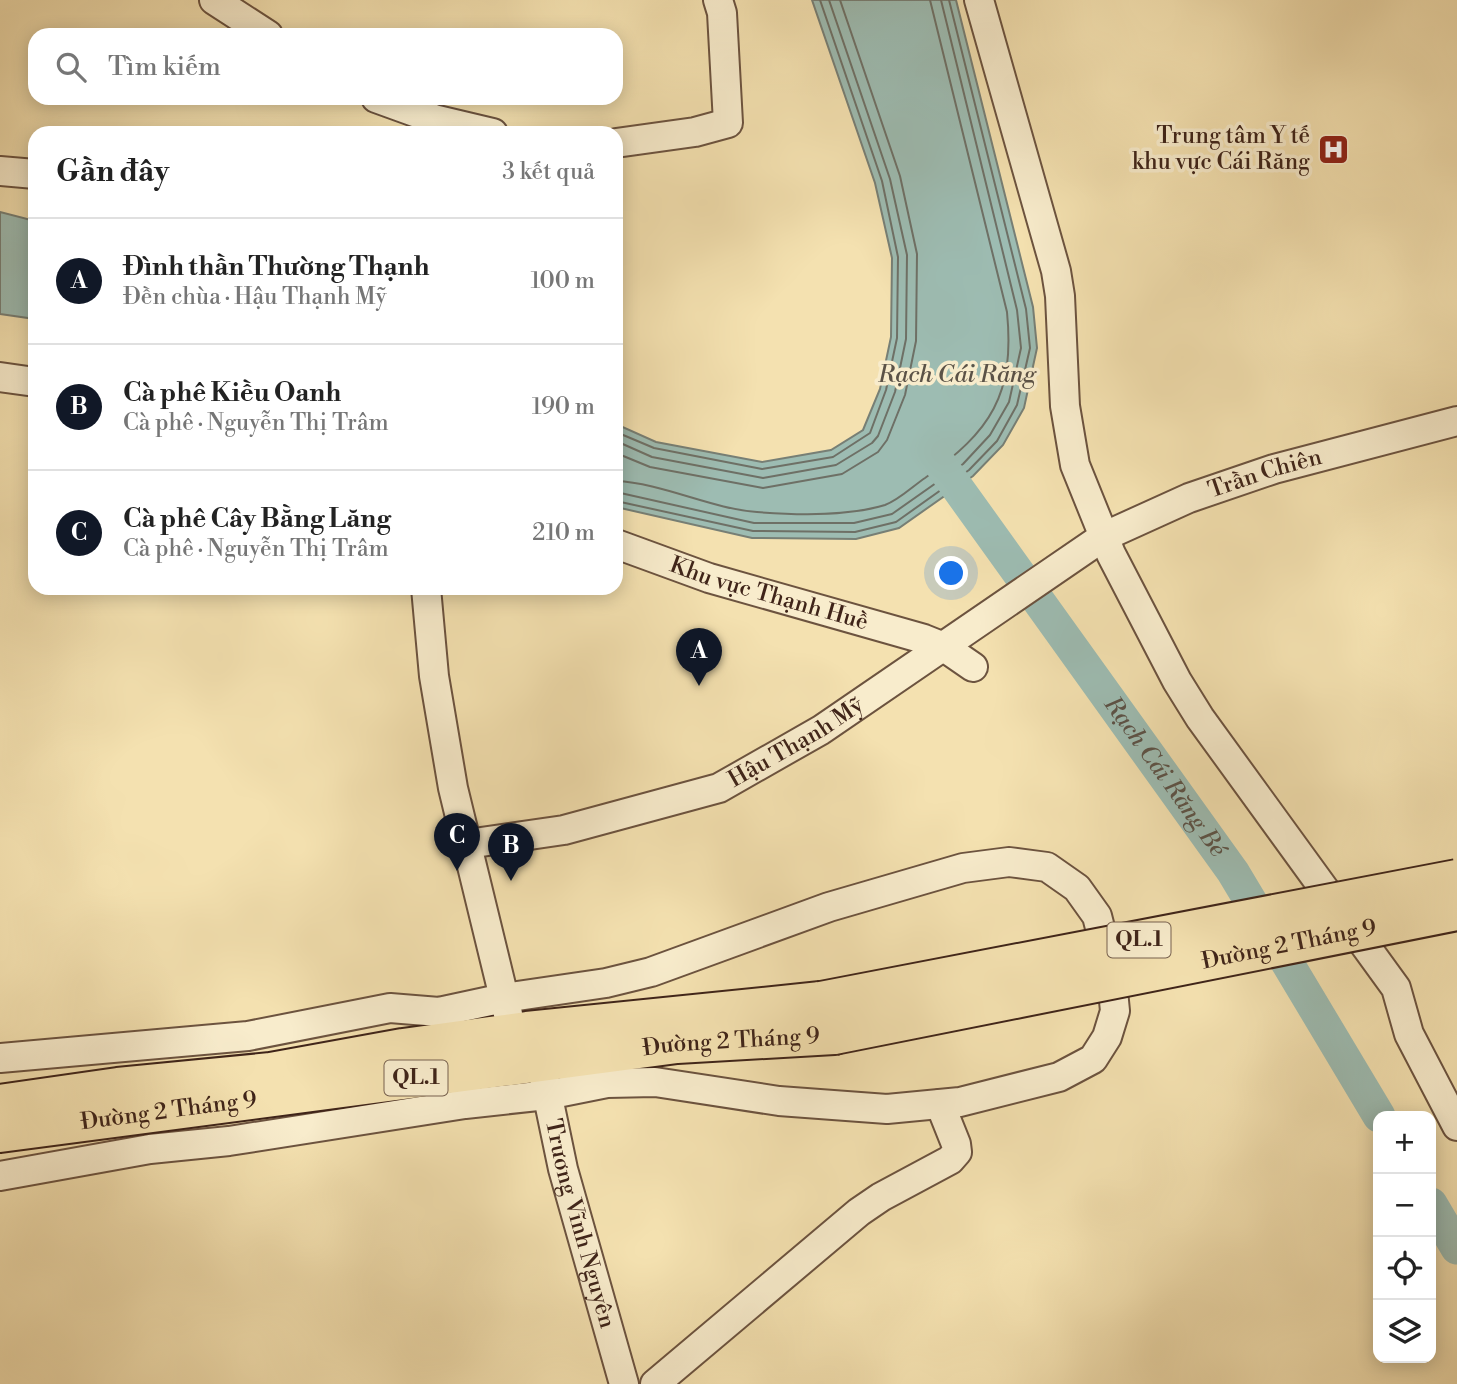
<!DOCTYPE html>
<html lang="vi">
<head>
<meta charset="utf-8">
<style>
	body { margin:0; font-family:"Libre Bodoni",serif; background:#f2f2f2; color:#222 }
	.controls { position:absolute; right:21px; bottom:21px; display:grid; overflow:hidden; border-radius:14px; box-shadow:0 4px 18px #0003 }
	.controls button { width:63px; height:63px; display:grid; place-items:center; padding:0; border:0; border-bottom:2px solid #e0e0e0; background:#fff; color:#222; font:35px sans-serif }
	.you { position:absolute; left:952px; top:574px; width:24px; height:24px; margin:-18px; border:5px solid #fff; border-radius:50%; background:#1a73e8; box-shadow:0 0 0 10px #1a73e833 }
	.badge { display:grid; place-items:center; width:46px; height:46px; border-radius:50%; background:#111827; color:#fff; font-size:23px; font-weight:700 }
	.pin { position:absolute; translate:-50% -58px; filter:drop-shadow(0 2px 4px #0008) }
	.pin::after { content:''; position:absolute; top:37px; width:24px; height:21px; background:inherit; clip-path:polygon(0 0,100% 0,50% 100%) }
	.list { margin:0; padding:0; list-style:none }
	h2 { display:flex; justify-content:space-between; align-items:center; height:91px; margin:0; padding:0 28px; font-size:30px }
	h2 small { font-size:23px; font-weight:400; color:#767676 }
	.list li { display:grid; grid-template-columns:46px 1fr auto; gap:21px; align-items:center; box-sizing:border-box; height:126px; padding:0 28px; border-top:2px solid #e0e0e0 }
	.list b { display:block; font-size:26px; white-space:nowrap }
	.list p { margin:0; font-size:23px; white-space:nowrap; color:#767676 }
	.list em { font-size:23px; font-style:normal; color:#767676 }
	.icon { flex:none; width:38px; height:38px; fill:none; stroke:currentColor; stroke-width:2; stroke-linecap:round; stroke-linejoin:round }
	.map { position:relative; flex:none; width:1457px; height:1384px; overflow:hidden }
	.search { position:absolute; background:#fff; box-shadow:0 4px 18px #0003; left:28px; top:28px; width:595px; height:77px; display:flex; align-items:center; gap:18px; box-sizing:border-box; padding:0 24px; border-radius:21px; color:#767676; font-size:26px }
	.panel { position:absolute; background:#fff; box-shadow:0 4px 18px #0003; left:28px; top:126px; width:595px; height:469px; border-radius:21px }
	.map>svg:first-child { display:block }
	.water { fill:#9dbcb2; stroke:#777f75; stroke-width:2 }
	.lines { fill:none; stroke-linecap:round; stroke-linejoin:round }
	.shore { stroke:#6e7066; stroke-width:2 }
	.river { stroke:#9dbcb2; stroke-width:33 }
	.minor-casing { stroke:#6c533f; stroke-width:32 }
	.highway-casing { stroke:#3f2419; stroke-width:42 }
	.minor { stroke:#f8eccc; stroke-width:28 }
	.highway { stroke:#f4e1b0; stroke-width:38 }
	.highway-bridge-casing { stroke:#3f2419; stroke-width:42; stroke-linecap:butt }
	.highway-bridge { stroke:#f4e1b0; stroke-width:38 }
	.labels { text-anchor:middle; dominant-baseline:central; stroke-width:7; stroke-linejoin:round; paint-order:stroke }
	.shield { fill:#f8eccc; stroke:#76604f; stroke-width:2 }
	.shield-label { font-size:21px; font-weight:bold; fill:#3f2419 }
	.poi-label { font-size:23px; fill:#3f2419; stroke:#f8eccc; text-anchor:end }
	.street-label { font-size:23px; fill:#3f2419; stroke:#f8eccc }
	.water-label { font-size:24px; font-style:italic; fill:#5b5247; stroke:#f8eccc }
</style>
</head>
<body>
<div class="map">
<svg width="1457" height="1384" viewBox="0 0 1457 1384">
	<rect width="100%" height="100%" fill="#f4e1b0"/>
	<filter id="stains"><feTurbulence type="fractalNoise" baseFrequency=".00286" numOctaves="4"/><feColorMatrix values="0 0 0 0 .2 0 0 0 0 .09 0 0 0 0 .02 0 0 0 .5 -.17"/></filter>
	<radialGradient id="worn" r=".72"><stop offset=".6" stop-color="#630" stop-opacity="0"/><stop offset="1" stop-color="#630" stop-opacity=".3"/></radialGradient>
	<g class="water">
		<path d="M 812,0 L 956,0 L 1033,307 L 1037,348 L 1024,408 L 1003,445 L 973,476 L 899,528 L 856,539 L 752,538 L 616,507 L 616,424 L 656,442 L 762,462 L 831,450 L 863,430 L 880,389 L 891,337 L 892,258 L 875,183 Z"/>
		<path d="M 0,212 L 35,221 L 35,319 L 0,314 Z"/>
	</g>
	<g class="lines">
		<g class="shore">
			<path d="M 616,432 L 654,448 L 762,469 L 833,457 L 870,433 L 886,390 L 897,338 L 898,257 L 882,181 L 820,0"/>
			<path d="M 616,441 L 652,457 L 763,478 L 836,465 L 872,443 L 878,436 L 895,392 L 906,339 L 907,255 L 890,179 L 829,0"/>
			<path d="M 616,453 L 650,467 L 763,488 L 842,474 L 878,452 L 887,440 L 905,395 L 916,341 L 917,254 L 900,176 L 840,0"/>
			<path d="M 616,481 C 662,483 712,509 757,512 C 795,515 849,516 885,505 C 899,500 913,486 925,478 C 991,431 1015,395 1007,312 L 930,0"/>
			<path d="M 616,492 L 754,523 L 854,523 L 892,514 L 963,464 L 990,435 L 1009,402 L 1021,348 L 1017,310 L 941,0"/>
			<path d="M 616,501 L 753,531 L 855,532 L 896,522 L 969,470 L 997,441 L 1017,405 L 1030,348 L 1026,309 L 949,0"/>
		</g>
		<g class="river">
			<path id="s1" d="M 931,451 L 1233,872 L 1379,1116"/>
			<path d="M 1431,1204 L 1457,1248"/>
		</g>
		<defs>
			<g id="minor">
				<path d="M 214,0 L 268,35"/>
				<path d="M 979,0 L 1056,271 L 1060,296 L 1065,406 L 1075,465 L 1111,554 L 1177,681 L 1200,718 L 1396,988 L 1409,1034 L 1457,1126"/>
				<path d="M 376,98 L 434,119 L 493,133"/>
				<path d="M 616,143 L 695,132 L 728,123 L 722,13 L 718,0"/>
				<path d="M 0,171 L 35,174"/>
				<path d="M 0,377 L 35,382"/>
				<path id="s2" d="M 616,544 L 709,578 L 924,639 L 944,647 L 973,667"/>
				<path d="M 426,588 L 434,676 L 453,788 L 508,1014"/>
				<path id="s3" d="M 467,844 L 564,830 L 719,788 L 821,730 L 1103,537 L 1189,498 L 1274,469 L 1457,421"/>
				<path d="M 0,1058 L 248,1036 L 390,1008 L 439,1012 L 504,998 L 606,983 L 651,972 L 829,907 L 963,868 L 1009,862 L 1047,867 L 1077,888 L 1097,916 L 1111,971 L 1115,1011 L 1107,1037 L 1093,1059 L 1059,1077 L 960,1102 L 887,1109 L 779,1101 L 655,1082 L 607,1083 L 547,1095 L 465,1104 L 229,1141 L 150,1149 L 0,1176"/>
				<path id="s4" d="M 544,1078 L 563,1169 L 624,1384"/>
				<path d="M 655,1384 L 859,1212 L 881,1197 L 950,1160 L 957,1152 L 956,1144 L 940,1104"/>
			</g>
			<g id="highway">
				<path d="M 0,1104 L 118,1087 L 271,1072 L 403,1048 L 527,1031 L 821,1001"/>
				<path id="s5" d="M 0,1133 L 677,1044 L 834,1035"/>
			</g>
		</defs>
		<use href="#minor" class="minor-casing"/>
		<use href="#highway" class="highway-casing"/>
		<use href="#minor" class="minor"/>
		<use href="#highway" class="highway"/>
		<defs>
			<g id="highway-bridge">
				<path d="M 821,1001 L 1457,879"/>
				<path id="s6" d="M 834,1035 L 1457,911"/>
			</g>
		</defs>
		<use href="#highway-bridge" class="highway-bridge-casing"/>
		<use href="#highway-bridge" class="highway-bridge"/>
	</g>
	<defs>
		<symbol id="hospital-square" viewBox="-11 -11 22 22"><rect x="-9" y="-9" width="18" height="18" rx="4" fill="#8f2418" stroke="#f8eccc"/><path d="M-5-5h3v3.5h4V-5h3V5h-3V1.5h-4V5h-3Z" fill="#fff"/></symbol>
	</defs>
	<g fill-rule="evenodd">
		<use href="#hospital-square" x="1316" y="132" width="35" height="35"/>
	</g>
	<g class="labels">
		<g class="shield">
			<rect x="1107.5" y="922.5" width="63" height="35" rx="5"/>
			<rect x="384.5" y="1060.5" width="63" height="35" rx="5"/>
		</g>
		<g class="shield-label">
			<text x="1139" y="940">QL.1</text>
			<text x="416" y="1078">QL.1</text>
		</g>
		<g class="poi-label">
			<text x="1310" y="136">Trung tâm Y tế<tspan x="1310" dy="26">khu vực Cái Răng</tspan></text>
		</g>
		<g class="street-label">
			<text stroke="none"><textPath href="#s3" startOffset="892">Trần Chiên</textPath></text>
			<text stroke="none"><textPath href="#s2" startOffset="161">Khu vực Thạnh Huề</textPath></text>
			<text stroke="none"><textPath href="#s3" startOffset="348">Hậu Thạnh Mỹ</textPath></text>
			<text stroke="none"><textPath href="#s6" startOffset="464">Đường 2 Tháng 9</textPath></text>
			<text stroke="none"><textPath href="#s5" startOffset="737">Đường 2 Tháng 9</textPath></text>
			<text stroke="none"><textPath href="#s5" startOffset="170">Đường 2 Tháng 9</textPath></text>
			<text stroke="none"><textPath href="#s4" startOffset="150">Trương Vĩnh Nguyên</textPath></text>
		</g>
		<g class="water-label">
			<text x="957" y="375">Rạch Cái Răng</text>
			<text stroke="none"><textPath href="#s1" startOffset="401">Rạch Cái Răng Bé</textPath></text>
		</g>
	</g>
	<rect width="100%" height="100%" filter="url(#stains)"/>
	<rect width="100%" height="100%" fill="url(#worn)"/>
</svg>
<div class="controls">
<button>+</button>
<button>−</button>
<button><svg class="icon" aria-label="locate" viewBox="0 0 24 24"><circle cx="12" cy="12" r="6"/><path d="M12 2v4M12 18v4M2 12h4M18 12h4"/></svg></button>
<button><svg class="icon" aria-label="layers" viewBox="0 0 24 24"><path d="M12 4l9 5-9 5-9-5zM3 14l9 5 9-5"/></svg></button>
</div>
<div class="you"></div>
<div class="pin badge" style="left:699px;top:686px">A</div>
<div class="pin badge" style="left:511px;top:881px">B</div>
<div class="pin badge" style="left:457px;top:871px">C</div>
<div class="search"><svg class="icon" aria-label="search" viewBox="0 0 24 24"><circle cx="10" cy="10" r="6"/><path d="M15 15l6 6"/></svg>Tìm kiếm</div>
<section class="panel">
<h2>Gần đây<small>3 kết quả</small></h2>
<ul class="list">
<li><span class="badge">A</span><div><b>Đình thần Thường Thạnh</b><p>Đền chùa · Hậu Thạnh Mỹ</p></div><em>100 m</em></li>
<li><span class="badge">B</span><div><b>Cà phê Kiều Oanh</b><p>Cà phê · Nguyễn Thị Trâm</p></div><em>190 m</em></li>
<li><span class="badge">C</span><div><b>Cà phê Cây Bằng Lăng</b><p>Cà phê · Nguyễn Thị Trâm</p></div><em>210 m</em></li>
</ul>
</section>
</div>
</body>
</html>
